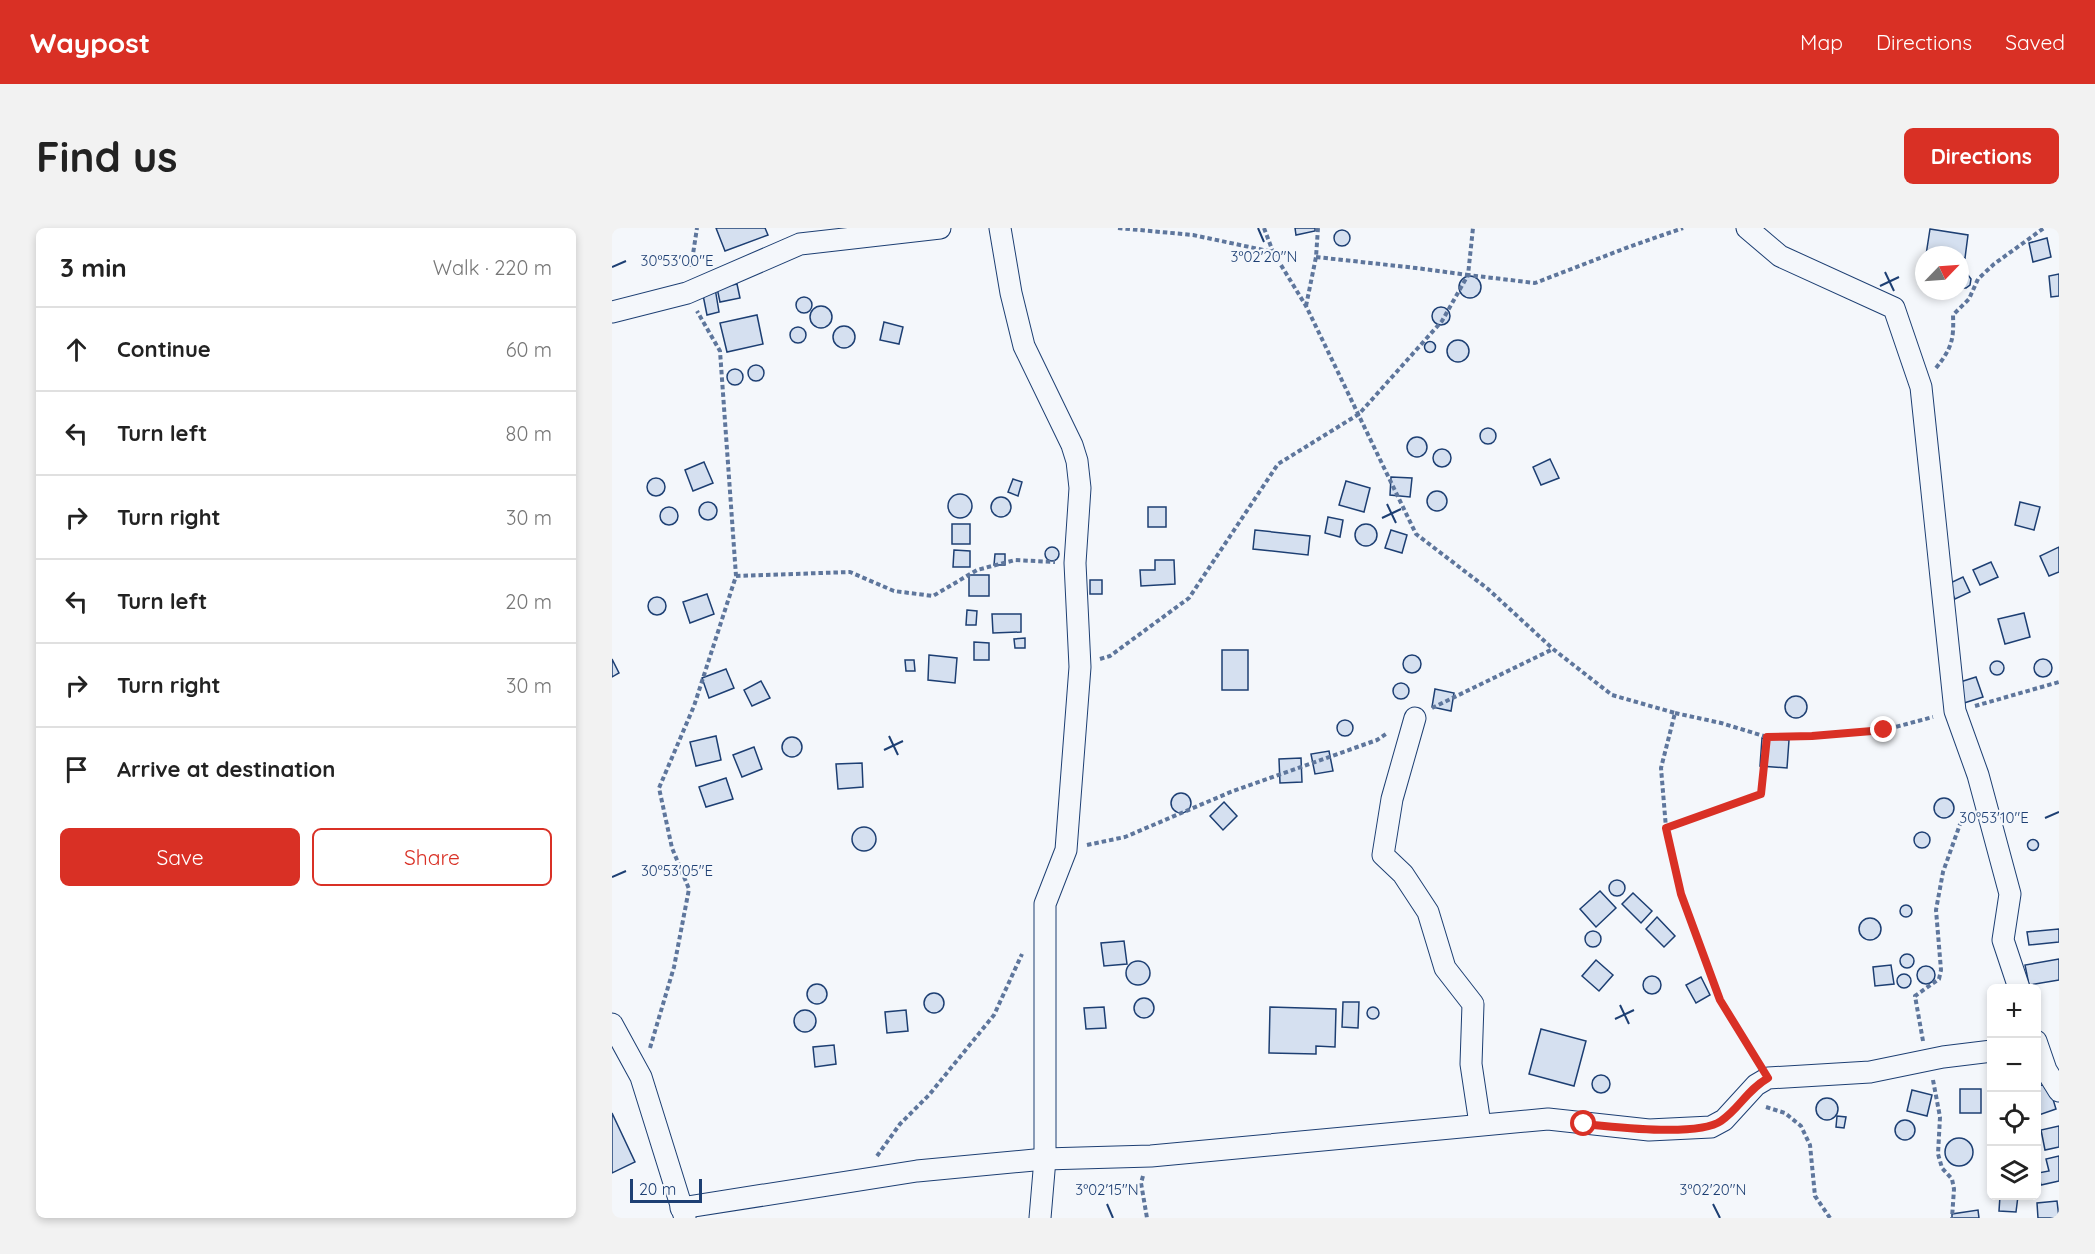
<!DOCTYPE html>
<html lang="en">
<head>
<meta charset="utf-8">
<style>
	body { margin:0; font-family:Quicksand,sans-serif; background:#f2f2f2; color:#222 }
	.controls { position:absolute; right:18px; bottom:18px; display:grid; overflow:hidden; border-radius:9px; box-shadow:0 3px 9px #0003 }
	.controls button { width:54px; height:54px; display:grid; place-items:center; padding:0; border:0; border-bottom:2px solid #e0e0e0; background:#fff; color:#222; font:30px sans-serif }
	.compass { position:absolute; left:1303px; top:18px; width:54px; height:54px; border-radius:50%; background:#fff; box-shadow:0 3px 9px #0003; rotate:65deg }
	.scale { position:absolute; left:18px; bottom:15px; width:72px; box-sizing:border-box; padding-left:6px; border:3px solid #1d3f73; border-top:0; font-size:16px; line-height:21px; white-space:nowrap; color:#1d3f73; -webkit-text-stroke:4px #f4f7fb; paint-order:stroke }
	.stop { position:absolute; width:18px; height:18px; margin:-14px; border:4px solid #d93025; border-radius:50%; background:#fff }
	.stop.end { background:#d93025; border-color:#fff; box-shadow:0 2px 6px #0008 }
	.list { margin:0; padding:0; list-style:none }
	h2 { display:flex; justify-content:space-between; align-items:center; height:78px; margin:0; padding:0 24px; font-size:26px }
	h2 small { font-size:20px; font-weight:400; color:#767676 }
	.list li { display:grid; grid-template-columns:39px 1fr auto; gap:18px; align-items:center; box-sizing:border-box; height:84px; padding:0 24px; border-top:2px solid #e0e0e0 }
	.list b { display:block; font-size:22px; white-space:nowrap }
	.list em { font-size:20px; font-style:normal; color:#767676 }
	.actions { display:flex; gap:12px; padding:18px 24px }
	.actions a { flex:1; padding:14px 0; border:2px solid #d93025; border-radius:9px; text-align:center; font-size:21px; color:#d93025 }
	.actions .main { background:#d93025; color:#fff }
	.icon { flex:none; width:33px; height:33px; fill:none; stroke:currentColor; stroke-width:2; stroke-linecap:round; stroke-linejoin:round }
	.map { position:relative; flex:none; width:1447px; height:990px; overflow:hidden; border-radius:9px }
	header { display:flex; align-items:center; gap:36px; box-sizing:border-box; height:84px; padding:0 30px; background:#d93025; color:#fff }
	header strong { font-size:28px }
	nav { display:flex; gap:33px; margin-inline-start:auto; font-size:21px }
	.intro { display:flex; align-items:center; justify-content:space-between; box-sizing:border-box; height:144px; padding:0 36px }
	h1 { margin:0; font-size:42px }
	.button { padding:15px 27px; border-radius:9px; background:#d93025; color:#fff; font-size:21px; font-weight:700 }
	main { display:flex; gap:36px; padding:0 36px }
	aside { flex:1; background:#fff; border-radius:9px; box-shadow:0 3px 9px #0003 }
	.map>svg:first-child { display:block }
	.building { fill:#d5e0f0; stroke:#1d3f73; stroke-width:1.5 }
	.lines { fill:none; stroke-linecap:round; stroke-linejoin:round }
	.minor-casing { stroke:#1d3f73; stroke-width:23 }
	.path { stroke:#5e769c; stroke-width:4; stroke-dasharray:4.5 3; stroke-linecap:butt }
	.minor { stroke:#f4f7fb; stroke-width:21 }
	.route { stroke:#d93025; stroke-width:8 }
	.ticks { fill:none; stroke:#1d3f73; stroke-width:2 }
	.ticks-label { font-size:15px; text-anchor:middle; fill:#1d3f73; stroke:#f4f7fb; stroke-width:4.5; stroke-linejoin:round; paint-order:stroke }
</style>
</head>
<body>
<header>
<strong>Waypost</strong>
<nav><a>Map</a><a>Directions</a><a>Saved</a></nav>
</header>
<div class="intro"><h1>Find us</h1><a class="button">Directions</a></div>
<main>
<aside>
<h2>3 min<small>Walk · 220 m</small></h2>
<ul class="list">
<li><svg class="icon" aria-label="ahead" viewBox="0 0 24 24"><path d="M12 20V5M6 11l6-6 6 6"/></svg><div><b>Continue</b></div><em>60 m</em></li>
<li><svg class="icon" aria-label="left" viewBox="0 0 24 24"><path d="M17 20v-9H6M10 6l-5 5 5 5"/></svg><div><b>Turn left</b></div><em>80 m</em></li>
<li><svg class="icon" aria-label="right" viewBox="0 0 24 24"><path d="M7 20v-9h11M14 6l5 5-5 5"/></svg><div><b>Turn right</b></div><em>30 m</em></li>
<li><svg class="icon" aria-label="left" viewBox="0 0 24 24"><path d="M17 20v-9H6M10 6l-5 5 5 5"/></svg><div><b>Turn left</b></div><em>20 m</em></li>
<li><svg class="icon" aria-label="right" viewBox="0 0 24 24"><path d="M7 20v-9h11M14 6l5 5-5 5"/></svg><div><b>Turn right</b></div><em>30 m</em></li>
<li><svg class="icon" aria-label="arrive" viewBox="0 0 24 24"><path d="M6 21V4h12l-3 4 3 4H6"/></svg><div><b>Arrive at destination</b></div></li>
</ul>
<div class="actions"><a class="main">Save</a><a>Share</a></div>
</aside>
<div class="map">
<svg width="1447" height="990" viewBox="0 0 1447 990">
	<rect width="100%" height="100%" fill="#f4f7fb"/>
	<g class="building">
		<path d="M 104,0 L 153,0 L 156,7 L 113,23 Z"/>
		<path d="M 683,0 L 703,0 L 703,3 L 684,7 Z"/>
		<path d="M 1318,1 L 1356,7 L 1353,30 L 1348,29 L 1348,27 L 1314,27 Z"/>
		<circle cx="730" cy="10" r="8"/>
		<path d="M 1435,10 L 1439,29 L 1421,34 L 1417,15 Z"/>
		<path d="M 1348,46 L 1356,47 L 1359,51 L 1358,57 L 1354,60 L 1348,60 Z"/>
		<path d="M 1447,46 L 1447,68 L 1439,69 L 1437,48 Z"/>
		<circle cx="858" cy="59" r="11"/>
		<path d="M 125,56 L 128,70 L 108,74 L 105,60 Z"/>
		<path d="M 103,60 L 107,84 L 95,87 L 90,62 Z"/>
		<circle cx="192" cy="77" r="8"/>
		<circle cx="209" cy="89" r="11"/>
		<circle cx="829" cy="88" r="9"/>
		<path d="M 145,87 L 151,116 L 115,124 L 108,95 Z"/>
		<path d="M 272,94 L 291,99 L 287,116 L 268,112 Z"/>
		<circle cx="232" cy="109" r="11"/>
		<circle cx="186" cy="107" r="8"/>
		<circle cx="846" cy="123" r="11"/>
		<circle cx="818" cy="119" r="5.5"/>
		<circle cx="144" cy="145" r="8"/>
		<circle cx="123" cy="149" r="8"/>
		<circle cx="876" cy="208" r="8"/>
		<circle cx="805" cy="219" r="10"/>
		<circle cx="830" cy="230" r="9"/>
		<path d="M 938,231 L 947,250 L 929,257 L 921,239 Z"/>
		<path d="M 92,234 L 101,255 L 81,263 L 73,242 Z"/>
		<path d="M 779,249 L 800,250 L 798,269 L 778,267 Z"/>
		<circle cx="44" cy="259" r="9"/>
		<path d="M 401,251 L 410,254 L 406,268 L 396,264 Z"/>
		<path d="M 734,253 L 758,260 L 752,284 L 727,277 Z"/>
		<circle cx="825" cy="273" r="10"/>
		<circle cx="348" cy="278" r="12"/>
		<circle cx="389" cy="279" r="10"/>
		<path d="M 1408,274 L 1428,279 L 1422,302 L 1403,297 Z"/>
		<circle cx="96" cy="283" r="9"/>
		<rect x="536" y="279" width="18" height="20"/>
		<circle cx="57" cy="288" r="9"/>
		<path d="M 716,289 L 731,292 L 728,309 L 713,305 Z"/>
		<circle cx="754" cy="307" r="11"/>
		<rect x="340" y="296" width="18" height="20"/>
		<path d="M 643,302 L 698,308 L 696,327 L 641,321 Z"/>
		<path d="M 779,302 L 795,307 L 790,325 L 773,320 Z"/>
		<circle cx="440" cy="326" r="7"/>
		<path d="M 1447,319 L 1447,344 L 1437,348 L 1428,328 Z"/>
		<path d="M 342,322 L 358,323 L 358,339 L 341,339 Z"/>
		<path d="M 383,326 L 393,326 L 393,337 L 382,337 Z"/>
		<path d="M 543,332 L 562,332 L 563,356 L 529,358 L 528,342 L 543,342 Z"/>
		<path d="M 1379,334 L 1386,349 L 1368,357 L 1361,342 Z"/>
		<rect x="357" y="347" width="20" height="21"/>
		<path d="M 1351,349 L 1358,364 L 1343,371 L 1336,356 Z"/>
		<rect x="478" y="352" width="12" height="14"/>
		<path d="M 95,366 L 102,386 L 78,395 L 71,374 Z"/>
		<circle cx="45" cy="378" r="9"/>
		<path d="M 355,382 L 365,383 L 364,397 L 354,397 Z"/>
		<path d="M 1412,385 L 1418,409 L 1393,416 L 1386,391 Z"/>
		<path d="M 380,386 L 409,386 L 409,404 L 381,405 Z"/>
		<path d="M 413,410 L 413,420 L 403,420 L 402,411 Z"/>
		<path d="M 362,414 L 377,415 L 377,432 L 362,432 Z"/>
		<rect x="610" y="422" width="26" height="40"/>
		<path d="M 317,427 L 345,430 L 343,455 L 316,452 Z"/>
		<circle cx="800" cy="436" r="9"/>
		<path d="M 0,431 L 7,445 L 0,449 Z"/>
		<circle cx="1431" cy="440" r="9"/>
		<path d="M 293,432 L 302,432 L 303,443 L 294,443 Z"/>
		<circle cx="1385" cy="440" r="7"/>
		<path d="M 114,441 L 122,460 L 97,470 L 90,450 Z"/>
		<path d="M 1364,449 L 1371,469 L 1352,475 L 1345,455 Z"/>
		<path d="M 149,453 L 158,470 L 140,478 L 132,462 Z"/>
		<circle cx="789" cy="463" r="8"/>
		<path d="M 823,461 L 842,465 L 839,483 L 820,479 Z"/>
		<circle cx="1184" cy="479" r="11"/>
		<circle cx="733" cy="500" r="8"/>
		<path d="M 104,508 L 109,532 L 84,538 L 78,514 Z"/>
		<circle cx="180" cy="519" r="10"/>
		<path d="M 1150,510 L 1177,512 L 1175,540 L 1148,538 Z"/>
		<path d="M 142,519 L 150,541 L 130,549 L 121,527 Z"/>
		<path d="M 717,523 L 721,543 L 703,546 L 699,526 Z"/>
		<path d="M 689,530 L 690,554 L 668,555 L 667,531 Z"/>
		<path d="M 250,535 L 251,559 L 226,561 L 224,536 Z"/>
		<path d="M 114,550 L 121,571 L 94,579 L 87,559 Z"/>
		<circle cx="569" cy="575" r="10"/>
		<circle cx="1332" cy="580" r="10"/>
		<path d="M 612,574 L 625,588 L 611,602 L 598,588 Z"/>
		<circle cx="252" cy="611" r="12"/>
		<circle cx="1310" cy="612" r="8"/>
		<circle cx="1421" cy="617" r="5.5"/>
		<circle cx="1005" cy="660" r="8"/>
		<path d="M 988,663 L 1004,680 L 984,699 L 968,681 Z"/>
		<path d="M 1021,665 L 1040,683 L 1029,695 L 1010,676 Z"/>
		<circle cx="1294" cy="683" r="6"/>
		<path d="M 1045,689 L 1063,708 L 1052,719 L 1034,701 Z"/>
		<circle cx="1258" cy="701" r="11"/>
		<path d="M 1447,701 L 1447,714 L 1417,717 L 1415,704 Z"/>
		<circle cx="981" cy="711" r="8"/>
		<path d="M 512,713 L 515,736 L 492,738 L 489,715 Z"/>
		<circle cx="1295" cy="733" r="7"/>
		<path d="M 1447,731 L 1447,752 L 1417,757 L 1413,737 Z"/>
		<path d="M 984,732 L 1001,747 L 987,763 L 970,748 Z"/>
		<circle cx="526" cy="745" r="12"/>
		<path d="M 1279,737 L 1282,756 L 1263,758 L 1261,739 Z"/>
		<circle cx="1314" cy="747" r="9"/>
		<circle cx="1292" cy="753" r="7"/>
		<circle cx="1040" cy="757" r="9"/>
		<path d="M 1089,749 L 1098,767 L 1084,775 L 1074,757 Z"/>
		<circle cx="205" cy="766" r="10"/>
		<circle cx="322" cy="775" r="10"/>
		<circle cx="532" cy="780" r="10"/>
		<path d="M 731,774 L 747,774 L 746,800 L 730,799 Z"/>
		<circle cx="761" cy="785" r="6"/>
		<path d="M 492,779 L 494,800 L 474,801 L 472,780 Z"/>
		<path d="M 658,779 L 724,781 L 723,819 L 704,818 L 704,826 L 657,825 Z"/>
		<circle cx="193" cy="793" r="11"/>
		<path d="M 294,782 L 296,803 L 275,805 L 273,784 Z"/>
		<path d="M 929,801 L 974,813 L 962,858 L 917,846 Z"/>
		<path d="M 222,817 L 224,836 L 203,839 L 201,819 Z"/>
		<circle cx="989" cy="856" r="9"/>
		<path d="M 1436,855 L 1444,881 L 1424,888 L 1424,859 Z"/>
		<rect x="1348" y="861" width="21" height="24"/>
		<path d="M 1300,862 L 1320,867 L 1315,888 L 1295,883 Z"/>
		<circle cx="1215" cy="881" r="11"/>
		<path d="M 0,885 L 23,934 L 0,945 Z"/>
		<path d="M 1225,888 L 1234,889 L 1232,900 L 1224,899 Z"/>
		<circle cx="1293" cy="902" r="10"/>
		<path d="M 1447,898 L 1447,919 L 1433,922 L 1429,902 Z"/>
		<circle cx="1347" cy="924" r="14"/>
		<path d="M 1447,928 L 1447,953 L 1429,957 L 1426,945 L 1437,943 L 1434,931 Z"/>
		<path d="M 1388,968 L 1406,968 L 1404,984 L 1387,983 Z"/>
		<path d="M 1445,973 L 1447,990 L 1426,990 L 1425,975 Z"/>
		<path d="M 1366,982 L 1367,990 L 1340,990 L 1340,986 Z"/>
	</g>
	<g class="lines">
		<defs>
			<g id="minor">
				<path d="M 388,0 L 399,65 L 412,118 L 460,217 L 465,233 L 468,260 L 463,335 L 468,439 L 454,622 L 433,676 L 433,931 L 428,990"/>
				<path d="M 1135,0 L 1168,28 L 1282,80 L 1309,159 L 1343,483 L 1366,547 L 1398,666 L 1391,712 L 1407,760"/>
				<path d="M 0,84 L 75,65 L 188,16 L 328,0"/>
				<path d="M 803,490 L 780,571 L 771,627 L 791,646 L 816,684 L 833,740 L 861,776 L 859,836 L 868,896"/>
				<path d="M 0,796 L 29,849 L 73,990"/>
				<path d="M 1424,813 L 1434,842 L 1447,863"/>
				<path d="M 69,980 L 305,943 L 433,931 L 539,928 L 936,891 L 1037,902 L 1099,899 L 1112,892 L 1144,857 L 1156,850 L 1258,844 L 1331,829 L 1380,823"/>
			</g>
		</defs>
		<use href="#minor" class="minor-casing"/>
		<g class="path">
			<path d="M 506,0 L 581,7 L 661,24 L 694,78 L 804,306 L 876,361 L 941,421 L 1000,467 L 1063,485 L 1049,540 L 1054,600 L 1069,667 L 1108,772 L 1145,831"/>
			<path d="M 652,0 L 661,24"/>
			<path d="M 704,29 L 804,40 L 856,47 L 861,0"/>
			<path d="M 79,39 L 85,0"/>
			<path d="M 694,78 L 704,29 L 706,0"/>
			<path d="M 1324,140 C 1340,120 1342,111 1341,87 L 1357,71 L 1366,51 L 1382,36 L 1432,0"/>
			<path d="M 124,348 L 238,344 L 282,363 L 321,368 L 365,342 L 403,332 L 443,334"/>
			<path d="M 488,431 L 498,428 L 577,370 L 666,236 L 747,186 L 830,93 L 856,47 L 923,55 L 1014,20 L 1071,0"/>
			<path d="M 1363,478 L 1447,454"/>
			<path d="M 820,480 L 941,421"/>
			<path d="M 1063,485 L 1109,495 L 1155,509 L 1200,508 L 1272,502 L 1321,489"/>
			<path d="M 1054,600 L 1149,566 L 1155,509"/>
			<path d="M 475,617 L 513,609 L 621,563 L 765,512 L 774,506"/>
			<path d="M 1311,813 L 1303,768 L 1327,751 L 1329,742 L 1324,682 L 1331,644 L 1352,585"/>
			<path d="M 38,820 L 62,739 L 77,661 L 60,620 L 47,560 L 82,478 L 124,348 L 108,123 L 85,83"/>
			<path d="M 1321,852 L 1328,889 L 1326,926 L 1330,940 L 1340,951 L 1342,961 L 1340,990"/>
			<path d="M 1154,879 L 1173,885 L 1189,898 L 1198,917 L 1203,968 L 1218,990"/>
			<path d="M 265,928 L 288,896 L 317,867 L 382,787 L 410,726"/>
			<path d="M 531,948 L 529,955 L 535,990"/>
		</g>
		<use href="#minor" class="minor"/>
	</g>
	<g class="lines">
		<path class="route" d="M 972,896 C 1002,899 1086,909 1109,893 C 1127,881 1135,862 1156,850 L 1108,772 L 1069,666 L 1054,600 L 1149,566 L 1155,509 L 1200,508 L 1272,502"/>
	</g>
	<path class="ticks" d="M 646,0 L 652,14M 0,39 L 14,33M 1273,44 L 1282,63M 1268,58 L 1287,49M 775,276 L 784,295M 770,290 L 789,281M 277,508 L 286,527M 272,522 L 291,513M 1433,590 L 1447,584M 0,649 L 14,643M 1008,777 L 1017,796M 1003,791 L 1022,782M 495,976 L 501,990M 1101,976 L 1108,990"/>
	<g class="ticks-label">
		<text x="652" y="34">3°02'20"N</text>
		<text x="65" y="38">30°53'00"E</text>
		<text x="1382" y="595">30°53'10"E</text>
		<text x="65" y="648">30°53'05"E</text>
		<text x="495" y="967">3°02'15"N</text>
		<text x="1101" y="967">3°02'20"N</text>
	</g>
</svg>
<div class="controls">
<button>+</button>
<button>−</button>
<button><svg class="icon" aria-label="locate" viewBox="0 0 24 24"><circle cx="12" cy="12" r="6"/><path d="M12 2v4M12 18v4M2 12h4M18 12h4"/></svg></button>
<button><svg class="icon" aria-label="layers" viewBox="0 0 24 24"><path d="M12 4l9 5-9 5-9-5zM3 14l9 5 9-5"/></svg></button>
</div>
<svg class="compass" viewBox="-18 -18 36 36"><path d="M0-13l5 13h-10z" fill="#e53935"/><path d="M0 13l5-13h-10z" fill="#767676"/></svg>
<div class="scale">20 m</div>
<div class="stop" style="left:972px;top:896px"></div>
<div class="stop end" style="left:1272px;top:502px"></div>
</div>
</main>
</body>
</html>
